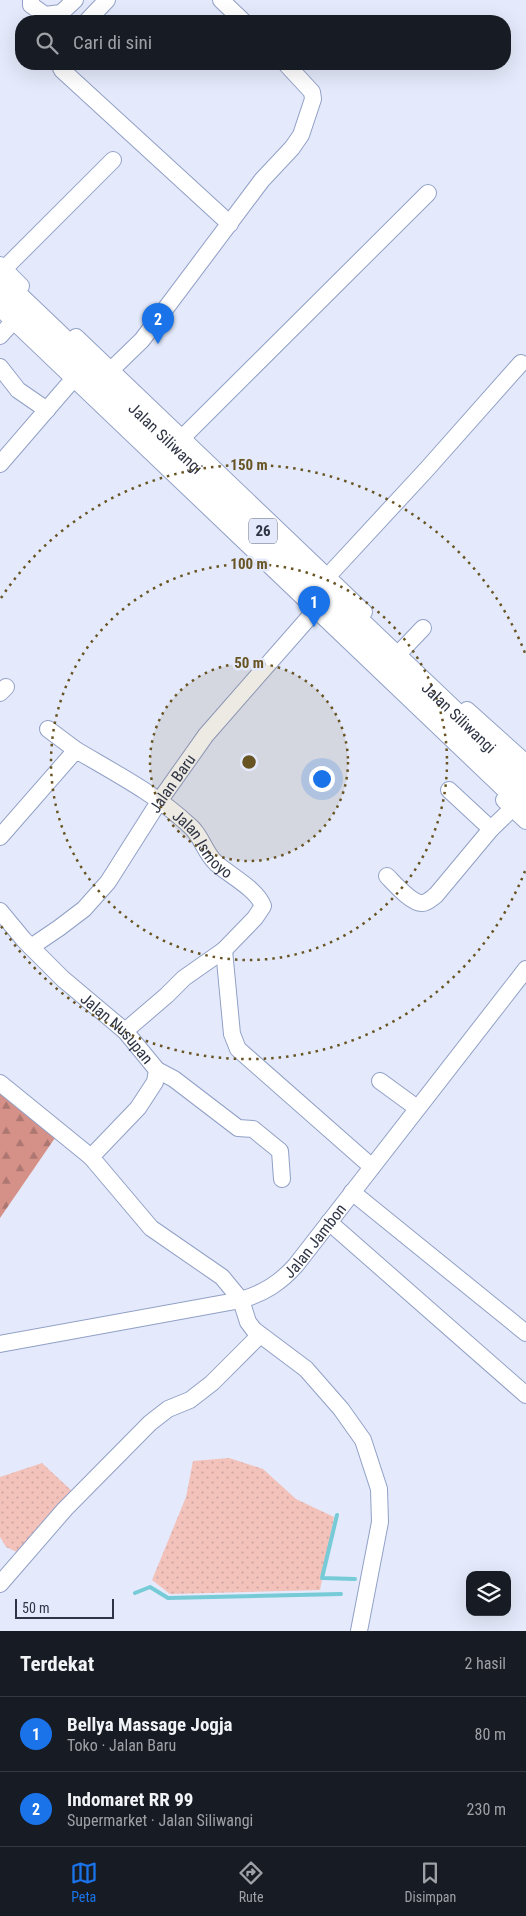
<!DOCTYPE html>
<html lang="id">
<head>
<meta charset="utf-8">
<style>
	body { margin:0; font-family:"Roboto Condensed",sans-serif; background:#242831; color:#f1f3f6 }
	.controls { position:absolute; right:15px; bottom:15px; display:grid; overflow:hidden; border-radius:10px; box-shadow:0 5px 20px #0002 }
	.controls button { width:45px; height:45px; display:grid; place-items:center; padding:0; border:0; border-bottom:1px solid #363941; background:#171b24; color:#f1f3f6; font:25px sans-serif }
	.scale { position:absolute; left:15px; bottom:12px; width:99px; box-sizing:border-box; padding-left:5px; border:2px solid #2f3545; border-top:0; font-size:14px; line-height:18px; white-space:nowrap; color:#2f3545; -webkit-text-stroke:4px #e4eafb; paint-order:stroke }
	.you { position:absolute; left:321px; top:778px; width:18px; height:18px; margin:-12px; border:4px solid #fff; border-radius:50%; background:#1a73e8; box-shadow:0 0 0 8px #1a73e833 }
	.badge { display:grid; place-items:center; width:32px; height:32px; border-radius:50%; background:#1a73e8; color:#fff; font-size:16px; font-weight:700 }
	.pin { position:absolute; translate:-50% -41px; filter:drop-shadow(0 1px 2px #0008) }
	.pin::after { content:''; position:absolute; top:26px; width:18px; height:15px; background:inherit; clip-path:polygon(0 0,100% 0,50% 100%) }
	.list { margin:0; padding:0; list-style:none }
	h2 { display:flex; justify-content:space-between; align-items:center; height:65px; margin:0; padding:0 20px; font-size:21px }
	h2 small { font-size:16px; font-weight:400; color:#9ea1a6 }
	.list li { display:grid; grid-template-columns:32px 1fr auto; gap:15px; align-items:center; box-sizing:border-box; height:75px; padding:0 20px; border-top:1px solid #363941 }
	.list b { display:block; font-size:19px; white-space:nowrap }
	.list p { margin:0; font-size:16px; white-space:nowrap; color:#9ea1a6 }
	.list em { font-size:16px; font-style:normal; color:#9ea1a6 }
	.icon { flex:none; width:28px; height:28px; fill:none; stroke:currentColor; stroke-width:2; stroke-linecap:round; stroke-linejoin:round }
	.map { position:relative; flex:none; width:526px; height:1631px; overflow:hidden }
	.search { position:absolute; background:#171b24; box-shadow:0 5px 20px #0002; left:15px; right:15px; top:15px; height:55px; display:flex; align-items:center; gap:12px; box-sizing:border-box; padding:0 18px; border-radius:20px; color:#9ea1a6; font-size:19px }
	.sheet { height:215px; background:#171b24 }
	nav { display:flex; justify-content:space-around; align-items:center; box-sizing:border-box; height:70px; border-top:1px solid #363941; background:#171b24; font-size:14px; color:#9ea1a6 }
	nav a { display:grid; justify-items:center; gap:2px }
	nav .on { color:#1a73e8 }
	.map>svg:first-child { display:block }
	.grass { fill:url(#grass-dots) }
	.forest { fill:url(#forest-firs) }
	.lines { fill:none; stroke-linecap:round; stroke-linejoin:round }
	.stream { stroke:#76cbd7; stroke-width:4 }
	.minor-casing { stroke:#91a0c6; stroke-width:18 }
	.highway-casing { stroke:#91a0c6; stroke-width:24 }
	.minor { stroke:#fff; stroke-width:16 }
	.highway { stroke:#fff; stroke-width:22 }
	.ring { fill:none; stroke:#685423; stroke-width:2.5; stroke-dasharray:2.5 5 }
	.labels { text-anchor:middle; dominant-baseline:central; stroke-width:5; stroke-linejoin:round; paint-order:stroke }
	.shield { fill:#e4eafb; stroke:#656b7c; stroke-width:1 }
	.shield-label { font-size:15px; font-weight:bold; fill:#2f3545 }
	.street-label { font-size:16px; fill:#2f3545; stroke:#e4eafb }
	.centre { fill:#685423; stroke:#e4eafb; stroke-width:2.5 }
	.ring-label { font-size:15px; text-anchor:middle; font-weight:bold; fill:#685423; stroke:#e4eafb; stroke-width:5; stroke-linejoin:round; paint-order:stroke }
</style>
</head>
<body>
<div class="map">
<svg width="526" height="1631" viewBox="0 0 526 1631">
	<defs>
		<pattern id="grass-dots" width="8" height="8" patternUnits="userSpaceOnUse" patternTransform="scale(1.25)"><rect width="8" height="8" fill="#f2c2bb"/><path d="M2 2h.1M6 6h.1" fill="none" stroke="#d0a7a2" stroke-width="1.8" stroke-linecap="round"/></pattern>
		<pattern id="forest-firs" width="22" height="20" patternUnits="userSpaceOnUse" patternTransform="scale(1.25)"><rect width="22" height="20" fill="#d59188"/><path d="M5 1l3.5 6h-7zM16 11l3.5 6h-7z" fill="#ad7771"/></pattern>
	</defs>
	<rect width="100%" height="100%" fill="#e4eafb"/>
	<g class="grass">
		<path d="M 229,1458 L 263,1469 L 296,1499 L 334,1517 L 320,1590 L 170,1594 L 152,1580 L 186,1497 L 193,1461 Z"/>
		<path d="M 42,1463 L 73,1492 L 21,1554 L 6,1547 L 0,1537 L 0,1477 Z"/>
	</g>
	<path class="forest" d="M 0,1092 L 55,1138 L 0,1218 Z"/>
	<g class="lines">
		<g class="stream">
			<path d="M 337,1515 L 322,1578 L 355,1579"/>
			<path d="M 135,1593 L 150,1587 L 168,1598 L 341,1594"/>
		</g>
		<defs>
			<g id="minor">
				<path d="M 31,0 L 31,5 L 45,15 L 61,13 L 75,0"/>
				<path d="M 221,0 L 243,21"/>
				<path d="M 87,21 L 107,0"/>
				<path d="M 59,64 L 62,70 L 230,224"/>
				<path d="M 0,265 L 21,286"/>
				<path d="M 4,269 L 113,160"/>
				<path d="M 0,336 L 9,326"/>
				<path d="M 76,337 L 364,612"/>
				<path d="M 0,367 L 18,390 L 47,410"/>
				<path d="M 111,370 L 142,340 L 262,180 L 292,148 L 301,135 L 313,99 L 312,92 L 286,64"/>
				<path d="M 183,437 L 428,193"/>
				<path d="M 0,464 L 69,384"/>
				<path d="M 328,576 L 427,469 L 521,363"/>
				<path d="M 403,649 L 423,628"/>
				<path d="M 0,693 L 6,687"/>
				<path d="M 467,710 L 526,763"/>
				<path d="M 48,729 L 76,750"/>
				<path d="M 449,790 L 491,829"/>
				<path d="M 504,800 L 526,821"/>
				<path id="s1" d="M 0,837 L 76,750 C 115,773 156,794 190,826 C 202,836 204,852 216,863 C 229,875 257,889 263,906 L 255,918 L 224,950 L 184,978 L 167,995 L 125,1031"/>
				<path d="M 387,876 C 394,883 411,903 422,903 C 427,903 432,898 436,895 L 491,829 L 520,801"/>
				<path id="s2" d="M 0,911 L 24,940 L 63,979 L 125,1031 L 157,1070 L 155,1082 L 138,1108 L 91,1157 L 151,1228 L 222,1277 L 241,1300 L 248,1322 L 254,1330 L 306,1369 L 341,1409 L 363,1440 L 379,1489 L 380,1522 L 359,1631"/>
				<path id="s3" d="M 31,947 L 59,928 L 84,909 L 108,882 L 160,800 L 206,735 L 312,614"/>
				<path d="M 224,950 L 232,1034 L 238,1049 L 372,1167"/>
				<path d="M 157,1070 L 174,1079 L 238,1128 L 253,1129 L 280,1151 L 282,1179"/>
				<path d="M 380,1081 L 417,1108"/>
				<path d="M 0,1083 L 91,1157"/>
				<path d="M 352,1192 L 526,1333"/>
				<path d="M 329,1222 L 526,1395"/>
				<path id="s4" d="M 0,1344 L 241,1300 C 264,1293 280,1283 296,1265 L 526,969"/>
				<path d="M 0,1584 L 65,1509 L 150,1423 L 168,1409 L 190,1400 L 212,1383 L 260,1335"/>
			</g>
			<g id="highway">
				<path id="s5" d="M 0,280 L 526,781"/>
				<path d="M 0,304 L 526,806"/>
			</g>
		</defs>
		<use href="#minor" class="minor-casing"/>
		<use href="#highway" class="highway-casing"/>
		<use href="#minor" class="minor"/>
		<use href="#highway" class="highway"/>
	</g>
	<circle cx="249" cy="762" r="99" fill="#685423" fill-opacity=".12"/>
	<g class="ring">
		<circle cx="249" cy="762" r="99"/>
		<circle cx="249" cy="762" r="198"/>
		<path d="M525 871A297 297 0 0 1 1 926M1 598A297 297 0 0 1 525 653"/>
	</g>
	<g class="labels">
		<rect class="shield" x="249" y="518.5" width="28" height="25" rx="4"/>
		<g class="shield-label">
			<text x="263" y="531">26</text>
		</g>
		<g class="street-label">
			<text stroke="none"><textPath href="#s5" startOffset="229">Jalan Siliwangi</textPath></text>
			<text stroke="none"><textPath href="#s5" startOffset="634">Jalan Siliwangi</textPath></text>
			<text stroke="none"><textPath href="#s3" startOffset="219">Jalan Baru</textPath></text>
			<text stroke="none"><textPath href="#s1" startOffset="275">Jalan Ismoyo</textPath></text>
			<text stroke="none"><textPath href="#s2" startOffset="166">Jalan Nusupan</textPath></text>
			<text stroke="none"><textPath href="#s4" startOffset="342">Jalan Jambon</textPath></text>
		</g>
	</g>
	<circle cx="249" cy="762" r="8" class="centre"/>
	<g class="ring-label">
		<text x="249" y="470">150 m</text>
		<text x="249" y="569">100 m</text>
		<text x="249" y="668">50 m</text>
	</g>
</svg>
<div class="controls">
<button><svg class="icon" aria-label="layers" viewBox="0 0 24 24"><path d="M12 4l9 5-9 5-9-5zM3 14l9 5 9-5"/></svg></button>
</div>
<div class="scale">50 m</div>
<div class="you"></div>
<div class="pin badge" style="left:314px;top:627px">1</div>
<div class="pin badge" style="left:158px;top:344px">2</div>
<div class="search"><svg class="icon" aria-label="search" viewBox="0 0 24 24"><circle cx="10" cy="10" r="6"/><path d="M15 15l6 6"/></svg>Cari di sini</div>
</div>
<section class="sheet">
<h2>Terdekat<small>2 hasil</small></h2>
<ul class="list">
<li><span class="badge">1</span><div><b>Bellya Massage Jogja</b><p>Toko · Jalan Baru</p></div><em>80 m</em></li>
<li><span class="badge">2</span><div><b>Indomaret RR 99</b><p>Supermarket · Jalan Siliwangi</p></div><em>230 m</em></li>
</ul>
</section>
<nav>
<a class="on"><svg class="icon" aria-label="map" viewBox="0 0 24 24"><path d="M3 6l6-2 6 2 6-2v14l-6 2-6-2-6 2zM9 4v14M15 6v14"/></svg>Peta</a>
<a><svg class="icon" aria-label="directions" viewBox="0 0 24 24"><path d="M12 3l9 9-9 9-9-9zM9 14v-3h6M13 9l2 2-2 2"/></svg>Rute</a>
<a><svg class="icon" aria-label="saved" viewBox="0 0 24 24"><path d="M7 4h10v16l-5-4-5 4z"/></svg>Disimpan</a>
</nav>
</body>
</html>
